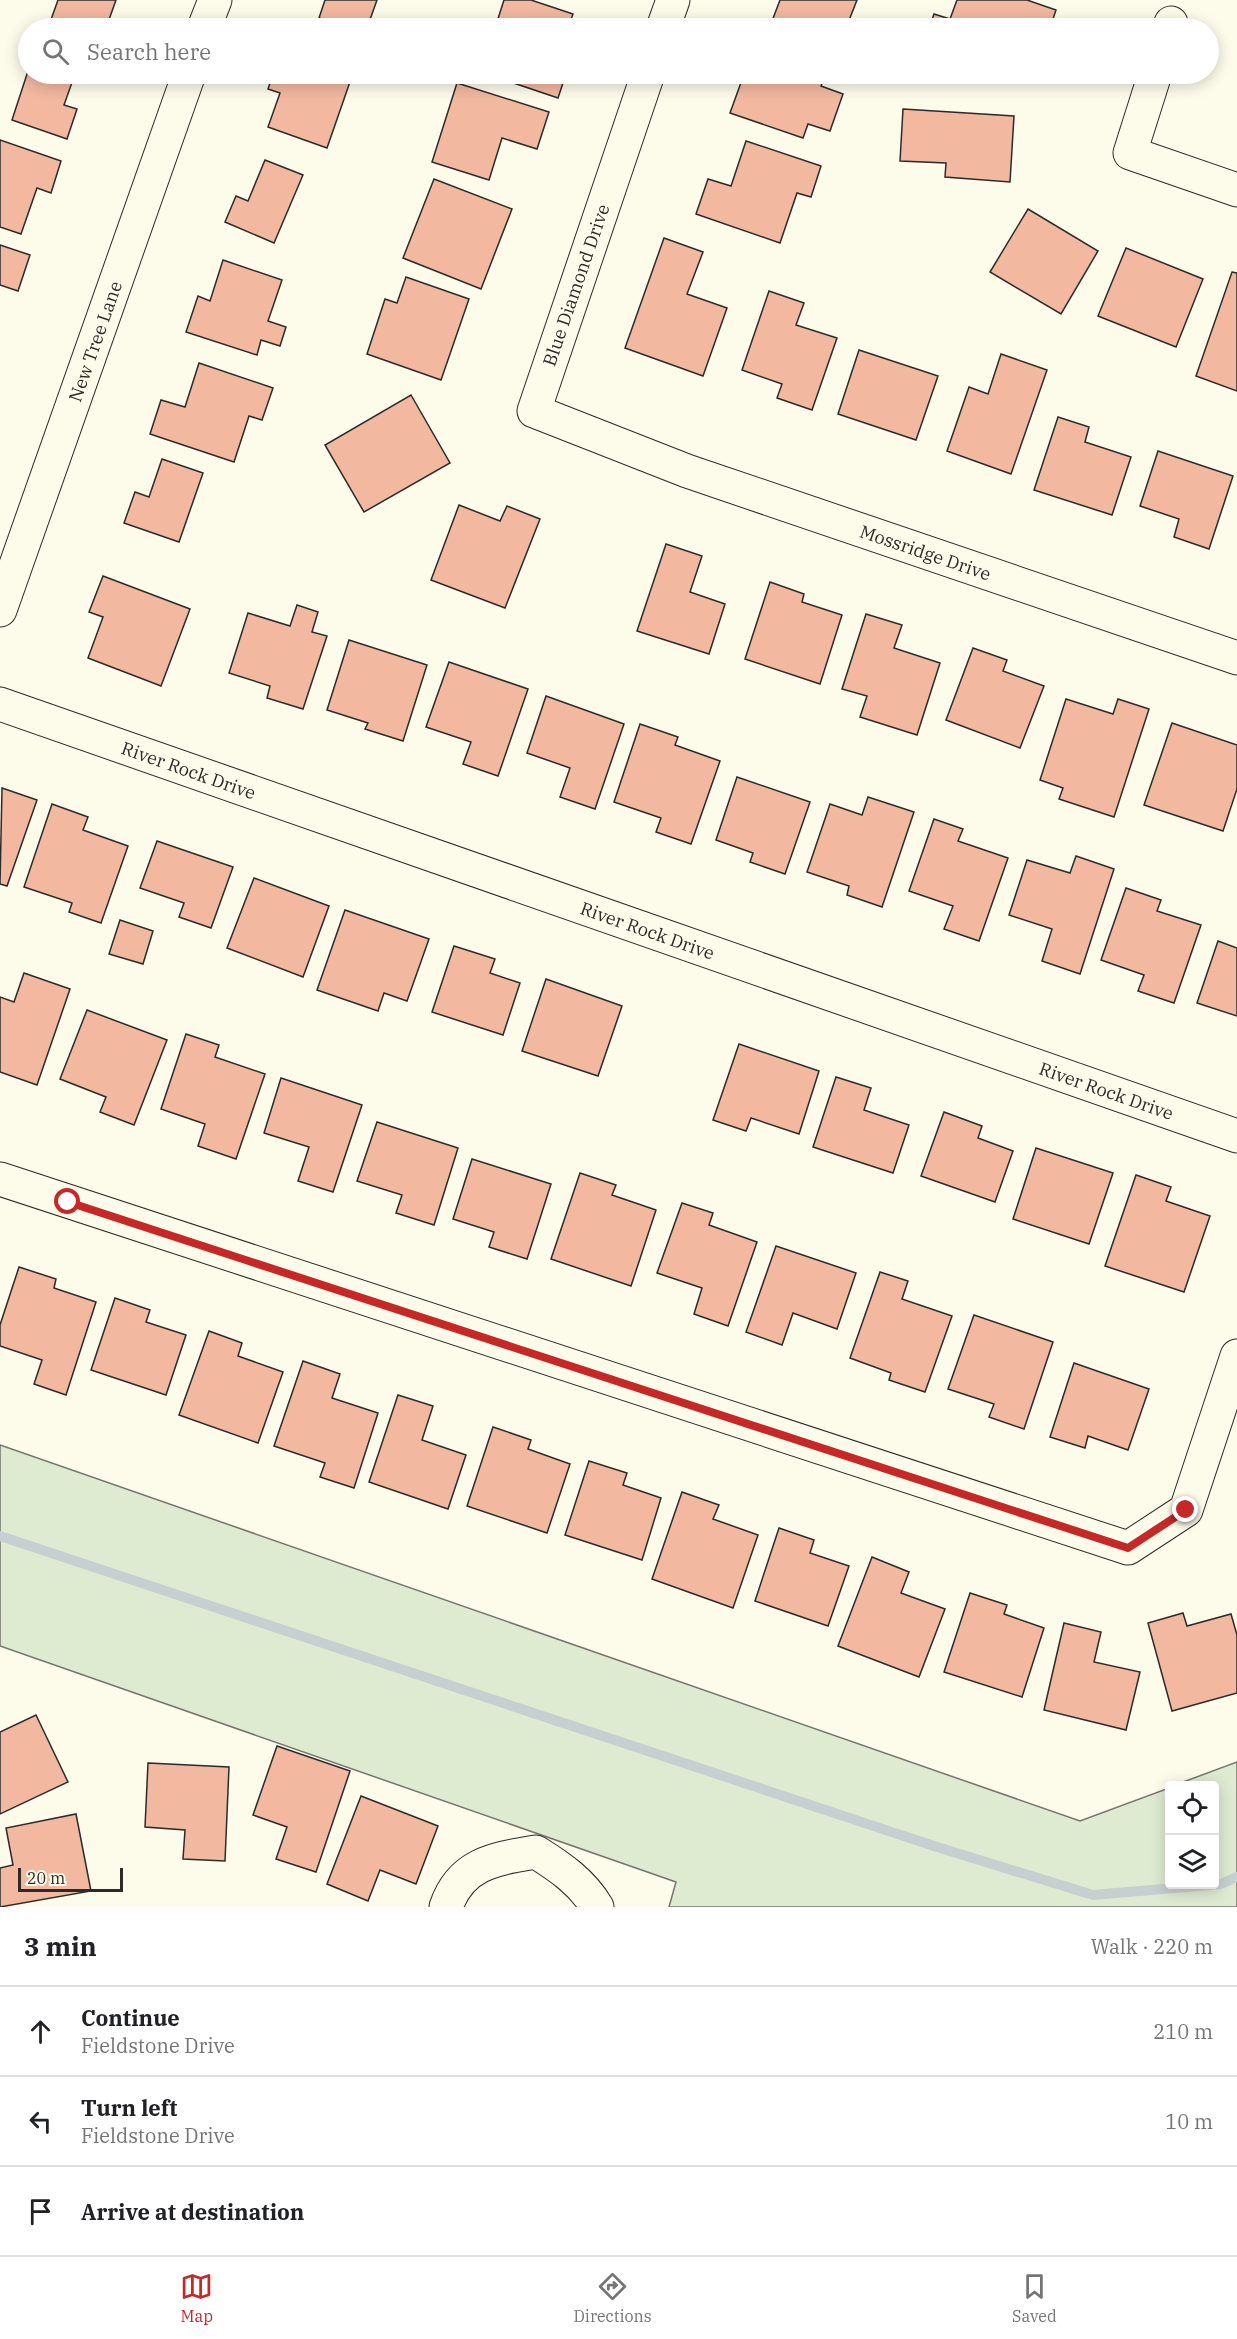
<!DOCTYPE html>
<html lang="en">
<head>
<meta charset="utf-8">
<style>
	body { margin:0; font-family:"IBM Plex Serif",serif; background:#f2f2f2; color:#202124 }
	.controls { position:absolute; right:18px; bottom:18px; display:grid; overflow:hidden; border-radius:6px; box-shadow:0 3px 15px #0003 }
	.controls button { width:54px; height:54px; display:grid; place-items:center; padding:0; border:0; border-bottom:2px solid #e0e0e0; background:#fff; color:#202124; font:30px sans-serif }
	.scale { position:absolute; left:18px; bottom:15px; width:105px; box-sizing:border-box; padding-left:6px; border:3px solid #2b2b2b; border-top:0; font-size:16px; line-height:21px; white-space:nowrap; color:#2b2b2b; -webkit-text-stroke:4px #fdfbea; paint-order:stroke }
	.stop { position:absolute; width:18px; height:18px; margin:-14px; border:4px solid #c62828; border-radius:50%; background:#fff }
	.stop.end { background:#c62828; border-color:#fff; box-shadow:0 2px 6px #0008 }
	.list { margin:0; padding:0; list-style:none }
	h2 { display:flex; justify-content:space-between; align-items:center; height:78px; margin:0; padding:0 24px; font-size:26px }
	h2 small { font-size:20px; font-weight:400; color:#757577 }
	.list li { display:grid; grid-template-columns:39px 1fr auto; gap:18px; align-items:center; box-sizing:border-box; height:90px; padding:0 24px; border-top:2px solid #e0e0e0 }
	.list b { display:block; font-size:22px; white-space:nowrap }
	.list p { margin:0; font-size:20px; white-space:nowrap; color:#757577 }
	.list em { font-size:20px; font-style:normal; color:#757577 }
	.icon { flex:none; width:33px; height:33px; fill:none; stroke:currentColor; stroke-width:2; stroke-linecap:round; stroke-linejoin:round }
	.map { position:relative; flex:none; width:1237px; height:1907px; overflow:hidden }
	.search { position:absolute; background:#fff; box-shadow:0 3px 15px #0003; left:18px; right:18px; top:18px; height:66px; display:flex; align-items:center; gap:15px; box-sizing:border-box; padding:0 21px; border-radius:33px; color:#757577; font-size:22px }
	.sheet { height:348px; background:#fff }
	nav { display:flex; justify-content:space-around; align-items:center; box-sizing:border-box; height:84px; border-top:2px solid #e0e0e0; background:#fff; font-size:16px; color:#757577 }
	nav a { display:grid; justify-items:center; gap:3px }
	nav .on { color:#c62828 }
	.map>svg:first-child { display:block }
	.grass { fill:#deebd1; stroke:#74746e; stroke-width:1.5 }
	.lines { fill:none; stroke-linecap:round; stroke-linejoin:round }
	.stream { stroke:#c7d0d0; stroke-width:10 }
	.building { fill:#f2b8a0; stroke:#2b2b2b; stroke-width:1.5 }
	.minor-casing { stroke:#2b2b2b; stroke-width:35 }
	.minor { stroke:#fdfbea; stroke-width:33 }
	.route { stroke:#c62828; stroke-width:8 }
	.labels { text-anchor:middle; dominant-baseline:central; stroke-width:4.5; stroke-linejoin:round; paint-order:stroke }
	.street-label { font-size:18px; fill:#2b2b2b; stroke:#fdfbea }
</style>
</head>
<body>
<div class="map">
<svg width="1237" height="1907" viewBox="0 0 1237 1907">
	<rect width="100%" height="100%" fill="#fdfbea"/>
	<path class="grass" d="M 0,1445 L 1080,1821 L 1169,1788 L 1170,1884 L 1214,1884 L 1214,1786 L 1175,1785 L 1237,1762 L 1237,1907 L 669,1907 L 676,1882 L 0,1646 Z"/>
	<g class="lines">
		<path class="stream" d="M 0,1536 L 937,1847 L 1093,1895 L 1221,1884 L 1237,1877"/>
	</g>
	<g class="building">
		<path d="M 58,0 L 116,0 L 106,28 L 48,28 Z"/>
		<path d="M 325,0 L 377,0 L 367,28 L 350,28 L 319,18 Z"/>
		<path d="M 504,0 L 531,0 L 573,14 L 568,28 L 495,28 Z"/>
		<path d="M 780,0 L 857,0 L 846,28 L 790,28 L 772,21 Z"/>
		<path d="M 957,0 L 1027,0 L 1056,10 L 1050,28 L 929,28 L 934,14 L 950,19 Z"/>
		<path d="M 28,71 L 75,74 L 64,105 L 77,109 L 67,139 L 12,120 Z"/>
		<path d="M 273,74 L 344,74 L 352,76 L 327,148 L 268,127 L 280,93 L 268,89 Z"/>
		<path d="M 487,74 L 566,74 L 558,98 Z"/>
		<path d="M 757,74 L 826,74 L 821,86 L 843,94 L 830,131 L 808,124 L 803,138 L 730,113 L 743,77 L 754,81 Z"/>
		<path d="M 457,83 L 549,112 L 537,149 L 502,138 L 489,180 L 432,162 Z"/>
		<path d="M 903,109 L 1014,116 L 1010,182 L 945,177 L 946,163 L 900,161 Z"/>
		<path d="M 0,140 L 61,161 L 51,193 L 37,188 L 21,234 L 0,227 Z"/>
		<path d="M 746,141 L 821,166 L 811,197 L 797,193 L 780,243 L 696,214 L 708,179 L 731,186 Z"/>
		<path d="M 265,160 L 303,175 L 274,243 L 225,222 L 236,196 L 248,201 Z"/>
		<path d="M 434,179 L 512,209 L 481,289 L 403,258 Z"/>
		<path d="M 1028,209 L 1098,251 L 1061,314 L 990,272 Z"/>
		<path d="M 664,238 L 703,252 L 687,294 L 727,308 L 703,376 L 625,348 Z"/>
		<path d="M 0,245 L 30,255 L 18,291 L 0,285 Z"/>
		<path d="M 1126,248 L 1203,279 L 1176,347 L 1098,316 Z"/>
		<path d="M 223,260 L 282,280 L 268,321 L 286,327 L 280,346 L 261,340 L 257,355 L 186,332 L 198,296 L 210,301 Z"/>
		<path d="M 1232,272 L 1237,273 L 1237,391 L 1196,376 Z"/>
		<path d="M 406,277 L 469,299 L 441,380 L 367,354 L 385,299 L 397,303 Z"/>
		<path d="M 769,291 L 804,303 L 796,325 L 837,338 L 812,410 L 777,398 L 782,384 L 742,370 Z"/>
		<path d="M 859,350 L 938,376 L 916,440 L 838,414 Z"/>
		<path d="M 1001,354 L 1047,370 L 1011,474 L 947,451 L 969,387 L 988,394 Z"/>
		<path d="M 199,363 L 273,388 L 262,420 L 249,416 L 234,462 L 150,434 L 161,400 L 185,407 Z"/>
		<path d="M 411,395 L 450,463 L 364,512 L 325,445 Z"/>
		<path d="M 1058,417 L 1089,427 L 1085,442 L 1131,457 L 1112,515 L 1034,490 Z"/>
		<path d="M 1158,451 L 1233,476 L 1209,549 L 1174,537 L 1179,519 L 1140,506 Z"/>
		<path d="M 162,459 L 203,473 L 179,542 L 124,523 L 135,492 L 149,497 Z"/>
		<path d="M 459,505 L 500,521 L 507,506 L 540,519 L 505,608 L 431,580 Z"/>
		<path d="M 666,544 L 702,556 L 690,592 L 725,604 L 709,654 L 637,631 Z"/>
		<path d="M 103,576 L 190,609 L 161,686 L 88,658 L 103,617 L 89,612 Z"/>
		<path d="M 770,582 L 804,594 L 802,602 L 842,615 L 820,684 L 745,659 Z"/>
		<path d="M 297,605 L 318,612 L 312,632 L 327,636 L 303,709 L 267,698 L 270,686 L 229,673 L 248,613 L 290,626 Z"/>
		<path d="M 866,614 L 902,625 L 894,648 L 940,663 L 917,735 L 860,717 L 867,696 L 842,689 Z"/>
		<path d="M 349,640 L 427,665 L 403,741 L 365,729 L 368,723 L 327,710 Z"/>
		<path d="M 973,648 L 1007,660 L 1003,671 L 1044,686 L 1020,748 L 946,720 Z"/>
		<path d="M 449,662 L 528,689 L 498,776 L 463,764 L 471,742 L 426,727 Z"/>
		<path d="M 546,696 L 624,724 L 595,809 L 560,797 L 570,768 L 527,753 Z"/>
		<path d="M 1066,699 L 1113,714 L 1118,699 L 1149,709 L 1114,817 L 1059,799 L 1063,788 L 1040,780 Z"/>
		<path d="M 1172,723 L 1237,745 L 1237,789 L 1223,831 L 1144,805 Z"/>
		<path d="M 640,724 L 678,737 L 675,745 L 720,761 L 691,844 L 656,832 L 661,818 L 614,802 Z"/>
		<path d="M 737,777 L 810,802 L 785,874 L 750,862 L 753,853 L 716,840 Z"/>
		<path d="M 2,788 L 37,800 L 7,886 L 0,884 Z"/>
		<path d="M 868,797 L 914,812 L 882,907 L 847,895 L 849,886 L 807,872 L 830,804 L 862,815 Z"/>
		<path d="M 52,804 L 88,817 L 83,830 L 128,846 L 101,923 L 69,912 L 72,903 L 24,887 Z"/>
		<path d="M 934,819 L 963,829 L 958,841 L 1008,858 L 979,941 L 944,929 L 953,906 L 909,891 Z"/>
		<path d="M 157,841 L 233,867 L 211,928 L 179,917 L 184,903 L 140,888 Z"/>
		<path d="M 1076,856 L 1114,869 L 1080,974 L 1042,961 L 1052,929 L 1009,915 L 1027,860 L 1070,873 Z"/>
		<path d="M 254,878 L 329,906 L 303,977 L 227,948 Z"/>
		<path d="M 1126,888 L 1161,900 L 1157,911 L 1201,925 L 1174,1003 L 1138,991 L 1144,975 L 1101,960 Z"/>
		<path d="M 345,910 L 429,939 L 407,1001 L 384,993 L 378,1011 L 317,990 Z"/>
		<path d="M 120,920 L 153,931 L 143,964 L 109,954 Z"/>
		<path d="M 1218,941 L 1237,948 L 1237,1016 L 1197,1003 Z"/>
		<path d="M 454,946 L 495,959 L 490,973 L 520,983 L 503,1035 L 432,1012 Z"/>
		<path d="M 24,973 L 70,989 L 37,1085 L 0,1072 L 0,997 L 14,1002 Z"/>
		<path d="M 546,979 L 622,1006 L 598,1076 L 522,1051 Z"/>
		<path d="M 87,1010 L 167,1040 L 134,1125 L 100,1112 L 106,1097 L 60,1079 Z"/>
		<path d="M 186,1034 L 219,1045 L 215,1057 L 265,1074 L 236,1159 L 198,1146 L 205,1124 L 161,1109 Z"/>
		<path d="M 739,1044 L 819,1071 L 799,1134 L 751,1118 L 746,1131 L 713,1120 Z"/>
		<path d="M 836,1077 L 871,1088 L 864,1110 L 909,1125 L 893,1173 L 813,1147 Z"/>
		<path d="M 281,1078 L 362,1105 L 333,1192 L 298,1181 L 309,1147 L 264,1133 Z"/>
		<path d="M 944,1112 L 982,1126 L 978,1138 L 1013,1151 L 995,1202 L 921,1176 Z"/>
		<path d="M 377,1122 L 458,1148 L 434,1225 L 396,1213 L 402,1195 L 357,1181 Z"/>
		<path d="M 1036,1148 L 1113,1173 L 1089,1244 L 1013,1219 Z"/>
		<path d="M 472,1159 L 551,1184 L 527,1259 L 489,1247 L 494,1232 L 453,1219 Z"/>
		<path d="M 580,1173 L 616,1185 L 612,1195 L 656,1210 L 631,1286 L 551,1259 Z"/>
		<path d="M 1136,1175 L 1171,1187 L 1166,1201 L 1210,1216 L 1184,1292 L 1105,1266 Z"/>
		<path d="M 682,1203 L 713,1213 L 709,1225 L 757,1242 L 728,1326 L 694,1314 L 702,1288 L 657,1273 Z"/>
		<path d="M 776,1246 L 856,1273 L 837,1329 L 793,1313 L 782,1345 L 746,1332 Z"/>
		<path d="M 19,1267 L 56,1279 L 54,1288 L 96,1302 L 66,1395 L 34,1384 L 42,1360 L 0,1346 L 0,1325 Z"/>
		<path d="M 880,1272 L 908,1281 L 902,1299 L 952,1316 L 925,1392 L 889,1380 L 891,1373 L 850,1358 Z"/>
		<path d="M 115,1298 L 150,1310 L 146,1322 L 186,1335 L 166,1395 L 91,1370 Z"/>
		<path d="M 974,1315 L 1053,1342 L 1024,1429 L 989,1417 L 994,1404 L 948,1389 Z"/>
		<path d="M 209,1331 L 242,1343 L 238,1356 L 283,1372 L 258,1443 L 179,1415 Z"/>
		<path d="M 303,1361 L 340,1374 L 332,1398 L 378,1413 L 354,1488 L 320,1477 L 325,1463 L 274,1446 Z"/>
		<path d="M 1074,1363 L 1149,1389 L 1128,1450 L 1088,1436 L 1085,1448 L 1050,1437 Z"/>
		<path d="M 398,1395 L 433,1406 L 422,1440 L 466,1455 L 448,1509 L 369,1482 Z"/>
		<path d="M 493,1427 L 531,1440 L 528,1449 L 570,1464 L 547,1533 L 467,1506 Z"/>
		<path d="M 589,1461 L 627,1473 L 623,1485 L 661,1498 L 642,1560 L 565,1535 Z"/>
		<path d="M 682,1492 L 719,1505 L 713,1519 L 758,1535 L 733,1608 L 652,1579 Z"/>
		<path d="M 779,1528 L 814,1540 L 810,1553 L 849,1566 L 828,1626 L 755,1601 Z"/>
		<path d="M 872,1557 L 909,1572 L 901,1593 L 945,1609 L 919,1677 L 838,1646 Z"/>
		<path d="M 970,1593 L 1007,1605 L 1004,1614 L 1044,1628 L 1022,1697 L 944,1672 Z"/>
		<path d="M 1183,1613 L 1187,1626 L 1231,1614 L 1237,1635 L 1237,1693 L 1172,1711 L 1148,1623 Z"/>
		<path d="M 1064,1623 L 1101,1632 L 1094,1662 L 1140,1672 L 1126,1730 L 1044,1710 Z"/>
		<path d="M 36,1715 L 68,1782 L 0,1814 L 0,1732 Z"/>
		<path d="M 277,1746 L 350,1771 L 316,1872 L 276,1859 L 287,1827 L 253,1815 Z"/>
		<path d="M 148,1763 L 229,1767 L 225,1861 L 183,1859 L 185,1830 L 145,1827 Z"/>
		<path d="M 361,1796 L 438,1826 L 416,1884 L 380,1870 L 368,1901 L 327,1884 Z"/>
		<path d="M 76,1814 L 91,1891 L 0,1907 L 0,1868 L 13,1865 L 6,1828 Z"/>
	</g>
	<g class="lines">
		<defs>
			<g id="minor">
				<path d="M 204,28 L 215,0"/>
				<path d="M 663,28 L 673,0"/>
				<path d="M 1169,28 L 1171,23"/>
				<path id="s1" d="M 648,74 L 534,411 L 687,471 L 1237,658"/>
				<path d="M 1155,74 L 1130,153 L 1237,190"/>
				<path id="s2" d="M 0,610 L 189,74"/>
				<path id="s3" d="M 0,704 L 1237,1136"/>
				<path d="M 0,1179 L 1128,1548 L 1186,1510 L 1237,1356"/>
				<path d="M 446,1907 C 461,1863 495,1859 536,1852 C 560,1867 582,1882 597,1907"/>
			</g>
		</defs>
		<use href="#minor" class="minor-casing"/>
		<use href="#minor" class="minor"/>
	</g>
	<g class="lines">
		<path class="route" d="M 68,1202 L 1128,1548 L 1186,1510"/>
	</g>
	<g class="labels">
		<g class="street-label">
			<text transform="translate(576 285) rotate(-71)">Blue Diamond Drive</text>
			<text stroke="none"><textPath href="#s2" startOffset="285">New Tree Lane</textPath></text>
			<text stroke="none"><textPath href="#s1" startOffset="772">Mossridge Drive</textPath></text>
			<text stroke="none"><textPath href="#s3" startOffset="200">River Rock Drive</textPath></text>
			<text stroke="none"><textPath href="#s3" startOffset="686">River Rock Drive</textPath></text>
			<text stroke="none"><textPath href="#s3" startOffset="1172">River Rock Drive</textPath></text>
		</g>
	</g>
</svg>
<div class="controls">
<button><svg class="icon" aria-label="locate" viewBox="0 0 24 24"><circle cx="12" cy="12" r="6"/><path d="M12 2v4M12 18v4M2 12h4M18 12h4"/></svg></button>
<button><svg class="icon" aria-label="layers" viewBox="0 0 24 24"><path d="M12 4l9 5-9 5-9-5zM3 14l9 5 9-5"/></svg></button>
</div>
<div class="scale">20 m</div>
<div class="stop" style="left:68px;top:1202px"></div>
<div class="stop end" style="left:1186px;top:1510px"></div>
<div class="search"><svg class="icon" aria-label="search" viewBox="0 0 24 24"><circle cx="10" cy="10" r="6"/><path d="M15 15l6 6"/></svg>Search here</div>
</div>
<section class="sheet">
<h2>3 min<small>Walk · 220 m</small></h2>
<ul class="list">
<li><svg class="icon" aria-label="ahead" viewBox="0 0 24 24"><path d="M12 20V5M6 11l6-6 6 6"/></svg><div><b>Continue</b><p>Fieldstone Drive</p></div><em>210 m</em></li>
<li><svg class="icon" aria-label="left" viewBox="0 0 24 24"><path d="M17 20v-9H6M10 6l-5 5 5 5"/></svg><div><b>Turn left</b><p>Fieldstone Drive</p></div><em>10 m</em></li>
<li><svg class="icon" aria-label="arrive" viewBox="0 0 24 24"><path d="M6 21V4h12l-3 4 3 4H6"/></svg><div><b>Arrive at destination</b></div></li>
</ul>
</section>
<nav>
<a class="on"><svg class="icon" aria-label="map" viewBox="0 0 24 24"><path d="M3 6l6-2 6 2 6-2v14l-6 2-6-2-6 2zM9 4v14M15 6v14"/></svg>Map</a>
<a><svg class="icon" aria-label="directions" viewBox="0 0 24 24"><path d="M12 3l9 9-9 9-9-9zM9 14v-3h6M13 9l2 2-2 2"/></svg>Directions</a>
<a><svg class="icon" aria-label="saved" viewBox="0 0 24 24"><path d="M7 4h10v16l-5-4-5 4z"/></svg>Saved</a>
</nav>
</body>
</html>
